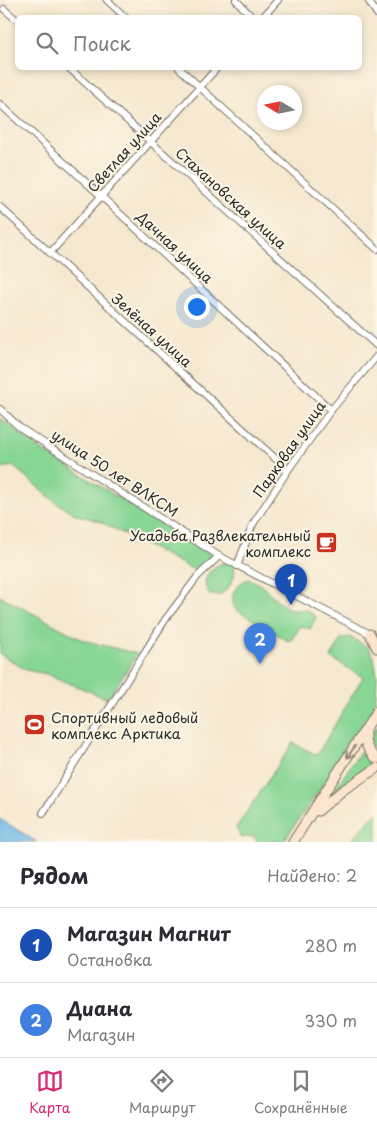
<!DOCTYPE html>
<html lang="ru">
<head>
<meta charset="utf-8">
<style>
	body { margin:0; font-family:"Playpen Sans",sans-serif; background:#f7f7f7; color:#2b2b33 }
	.compass { position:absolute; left:257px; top:85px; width:45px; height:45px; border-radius:50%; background:#fff; box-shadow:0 2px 8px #0003; rotate:280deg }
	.you { position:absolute; left:196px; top:306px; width:18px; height:18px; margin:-12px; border:4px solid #fff; border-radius:50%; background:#1a73e8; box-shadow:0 0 0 8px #1a73e833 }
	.badge { display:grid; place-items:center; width:32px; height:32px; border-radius:50%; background:#db2777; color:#fff; font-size:16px; font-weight:700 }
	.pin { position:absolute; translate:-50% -41px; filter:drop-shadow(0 1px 2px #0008) }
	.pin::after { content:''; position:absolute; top:26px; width:18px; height:15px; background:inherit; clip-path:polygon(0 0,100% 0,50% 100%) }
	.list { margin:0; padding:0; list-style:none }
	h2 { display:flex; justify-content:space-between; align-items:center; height:65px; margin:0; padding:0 20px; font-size:21px }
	h2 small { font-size:16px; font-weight:400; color:#7c7c81 }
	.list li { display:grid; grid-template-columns:32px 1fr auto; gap:15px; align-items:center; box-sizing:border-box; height:75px; padding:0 20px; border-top:1px solid #e1e1e2 }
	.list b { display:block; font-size:19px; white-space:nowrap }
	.list p { margin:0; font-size:16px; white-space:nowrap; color:#7c7c81 }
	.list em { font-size:16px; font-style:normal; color:#7c7c81 }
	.icon { flex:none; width:28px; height:28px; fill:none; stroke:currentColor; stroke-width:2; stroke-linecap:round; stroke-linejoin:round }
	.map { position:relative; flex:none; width:377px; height:842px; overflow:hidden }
	.search { position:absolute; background:#fff; box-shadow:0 2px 8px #0003; left:15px; right:15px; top:15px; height:55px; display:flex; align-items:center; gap:12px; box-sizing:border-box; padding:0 18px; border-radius:8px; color:#7c7c81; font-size:19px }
	.sheet { height:215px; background:#fff }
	nav { display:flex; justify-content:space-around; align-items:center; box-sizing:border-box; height:70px; border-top:1px solid #e1e1e2; background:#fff; font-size:14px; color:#7c7c81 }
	nav a { display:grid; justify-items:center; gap:2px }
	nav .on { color:#db2777 }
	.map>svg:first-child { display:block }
	.green { fill:#88d694; stroke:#5a8060 }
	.water { fill:#70bae9; stroke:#4e728a }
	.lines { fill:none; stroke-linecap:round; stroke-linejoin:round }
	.street-casing { stroke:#726d64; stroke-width:8 }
	.secondary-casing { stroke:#726d64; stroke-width:11 }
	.street { stroke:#fff; stroke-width:6 }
	.secondary { stroke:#fbe5cf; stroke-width:9 }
	.oneway { stroke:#93887d }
	.labels { text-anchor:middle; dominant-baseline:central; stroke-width:4; stroke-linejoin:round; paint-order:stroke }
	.street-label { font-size:14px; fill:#2b2b2b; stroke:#fcf5e5 }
	.poi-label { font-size:14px; fill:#2b2b2b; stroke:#fcf5e5; text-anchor:end }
</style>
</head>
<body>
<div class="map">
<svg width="377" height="842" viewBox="0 0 377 842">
	<rect width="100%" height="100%" fill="#fcf5e5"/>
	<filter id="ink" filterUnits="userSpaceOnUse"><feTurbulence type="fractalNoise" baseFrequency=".02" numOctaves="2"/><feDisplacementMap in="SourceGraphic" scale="10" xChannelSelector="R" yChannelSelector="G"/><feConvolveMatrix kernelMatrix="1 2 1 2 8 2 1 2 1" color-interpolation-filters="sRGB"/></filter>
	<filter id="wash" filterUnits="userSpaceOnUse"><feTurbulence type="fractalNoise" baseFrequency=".0096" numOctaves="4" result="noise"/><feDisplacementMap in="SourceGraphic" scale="20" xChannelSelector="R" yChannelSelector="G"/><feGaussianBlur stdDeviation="1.12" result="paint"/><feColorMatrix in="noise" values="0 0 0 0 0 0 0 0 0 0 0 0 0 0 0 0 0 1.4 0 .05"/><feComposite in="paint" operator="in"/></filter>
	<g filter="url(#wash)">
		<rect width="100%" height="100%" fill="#f5e8cf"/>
		<g class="green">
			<path d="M 0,418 L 40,449 L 214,557 L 198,572 L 99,521 L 77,515 L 58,504 L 13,466 L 0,468 L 0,438 L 2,436 L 0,433 Z"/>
			<path d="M 226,562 L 234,566 C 237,577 230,588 220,595 L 210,595 C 198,580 211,566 226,562 Z"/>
			<path d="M 249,579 C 267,585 278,606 293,610 C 296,611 302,609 305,609 L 316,617 L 310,629 L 301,626 L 292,639 L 288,641 L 235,609 C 229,595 235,584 249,579 Z"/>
			<path d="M 0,596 L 83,640 L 137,654 L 108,699 L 47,674 L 26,670 L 0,654 Z"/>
			<path d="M 350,637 L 369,648 L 374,658 L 377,675 L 375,707 L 363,727 L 283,842 L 258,842 L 253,836 L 241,838 L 236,828 L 293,743 L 317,755 L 363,677 L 331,658 L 341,639 Z"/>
			<path d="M 377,726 L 377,751 C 367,744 371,734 377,726 Z"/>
			<path d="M 360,752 L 371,764 L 331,795 Z"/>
			<path d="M 377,812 L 377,842 L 350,842 Z"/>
		</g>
		<path class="water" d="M 0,819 L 37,842 L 0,842 Z"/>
	</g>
	<g filter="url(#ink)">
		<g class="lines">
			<defs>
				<g id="street">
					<path d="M 107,0 L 126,18"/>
					<path d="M 236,0 L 253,18"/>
					<path d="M 368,0 L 377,14"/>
					<path d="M 4,9 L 18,21"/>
					<path d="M 262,18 L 278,0"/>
					<path d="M 69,68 L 377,346"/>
					<path d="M 179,68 L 377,249"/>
					<path d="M 0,104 L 101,196 L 331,410"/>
					<path d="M 0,207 L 288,470"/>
					<path d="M 50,253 L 217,68"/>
					<path d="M 0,409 L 19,427 L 219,556 L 370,634"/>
					<path d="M 237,566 L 253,524 L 288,470 L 331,410 L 377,356"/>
					<path d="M 43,813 L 165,620 L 198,576 L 219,556"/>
				</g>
				<g id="secondary">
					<path d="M 370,634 L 377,648"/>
					<path d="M 365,732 C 364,743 368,752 377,759"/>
					<path d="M 318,811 L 343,790 L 377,768"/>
					<path d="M 293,842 L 377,711"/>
				</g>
			</defs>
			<use href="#street" class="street-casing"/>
			<use href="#secondary" class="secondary-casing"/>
			<use href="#street" class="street"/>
			<use href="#secondary" class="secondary"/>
		</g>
		<defs><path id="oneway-shaft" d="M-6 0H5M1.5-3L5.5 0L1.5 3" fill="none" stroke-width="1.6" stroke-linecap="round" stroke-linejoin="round" transform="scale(1.25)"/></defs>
		<use class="oneway" href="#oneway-shaft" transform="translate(351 752) rotate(123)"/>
	</g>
	<defs>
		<symbol id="cafe-square" viewBox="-11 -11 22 22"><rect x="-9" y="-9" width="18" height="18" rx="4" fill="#c8321e" stroke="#fcf5e5"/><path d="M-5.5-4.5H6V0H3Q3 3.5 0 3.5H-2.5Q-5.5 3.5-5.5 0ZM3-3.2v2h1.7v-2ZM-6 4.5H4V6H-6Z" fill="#fff"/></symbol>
		<symbol id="stadium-square" viewBox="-11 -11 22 22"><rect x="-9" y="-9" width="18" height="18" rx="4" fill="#c8321e" stroke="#fcf5e5"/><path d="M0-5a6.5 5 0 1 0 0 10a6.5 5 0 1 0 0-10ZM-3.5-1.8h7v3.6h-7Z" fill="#fff"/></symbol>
	</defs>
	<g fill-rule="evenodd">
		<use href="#cafe-square" x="314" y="530" width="25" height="25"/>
		<use href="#stadium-square" x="22" y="712" width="25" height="25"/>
	</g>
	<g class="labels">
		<g class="street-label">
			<text transform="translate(124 152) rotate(-48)">Светлая улица</text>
			<text transform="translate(231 198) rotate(42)">Стахановская улица</text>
			<text transform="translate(175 247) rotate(43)">Дачная улица</text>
			<text transform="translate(152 330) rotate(42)">Зелёная улица</text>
			<text transform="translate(289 449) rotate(-55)">Парковая улица</text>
			<text transform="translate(115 473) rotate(33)">улица 50 лет ВЛКСМ</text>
		</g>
		<g class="poi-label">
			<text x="311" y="535">Усадьба Развлекательный<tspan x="311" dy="16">комплекс</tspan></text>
			<text x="51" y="717" text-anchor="start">Спортивный ледовый<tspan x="51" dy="16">комплекс Арктика</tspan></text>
		</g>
	</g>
</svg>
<svg class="compass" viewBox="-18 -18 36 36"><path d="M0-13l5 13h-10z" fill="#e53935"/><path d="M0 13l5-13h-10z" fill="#7c7c81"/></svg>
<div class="you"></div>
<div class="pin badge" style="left:291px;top:605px;background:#1a4fb4">1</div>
<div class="pin badge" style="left:260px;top:664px;background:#3f7fe0">2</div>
<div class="search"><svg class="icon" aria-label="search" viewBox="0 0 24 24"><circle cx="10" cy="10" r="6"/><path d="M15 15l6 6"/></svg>Поиск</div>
</div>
<section class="sheet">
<h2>Рядом<small>Найдено: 2</small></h2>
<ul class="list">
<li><span class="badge" style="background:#1a4fb4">1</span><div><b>Магазин Магнит</b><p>Остановка</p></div><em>280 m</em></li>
<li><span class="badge" style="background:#3f7fe0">2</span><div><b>Диана</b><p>Магазин</p></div><em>330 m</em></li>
</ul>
</section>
<nav>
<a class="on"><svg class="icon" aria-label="map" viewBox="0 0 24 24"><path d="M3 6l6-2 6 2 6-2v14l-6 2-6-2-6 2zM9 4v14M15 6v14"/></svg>Карта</a>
<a><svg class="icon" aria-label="directions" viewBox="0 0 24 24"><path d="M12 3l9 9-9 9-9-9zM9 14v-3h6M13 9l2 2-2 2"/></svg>Маршрут</a>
<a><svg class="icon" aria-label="saved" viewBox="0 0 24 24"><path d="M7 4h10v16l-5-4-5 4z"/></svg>Сохранённые</a>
</nav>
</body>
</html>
